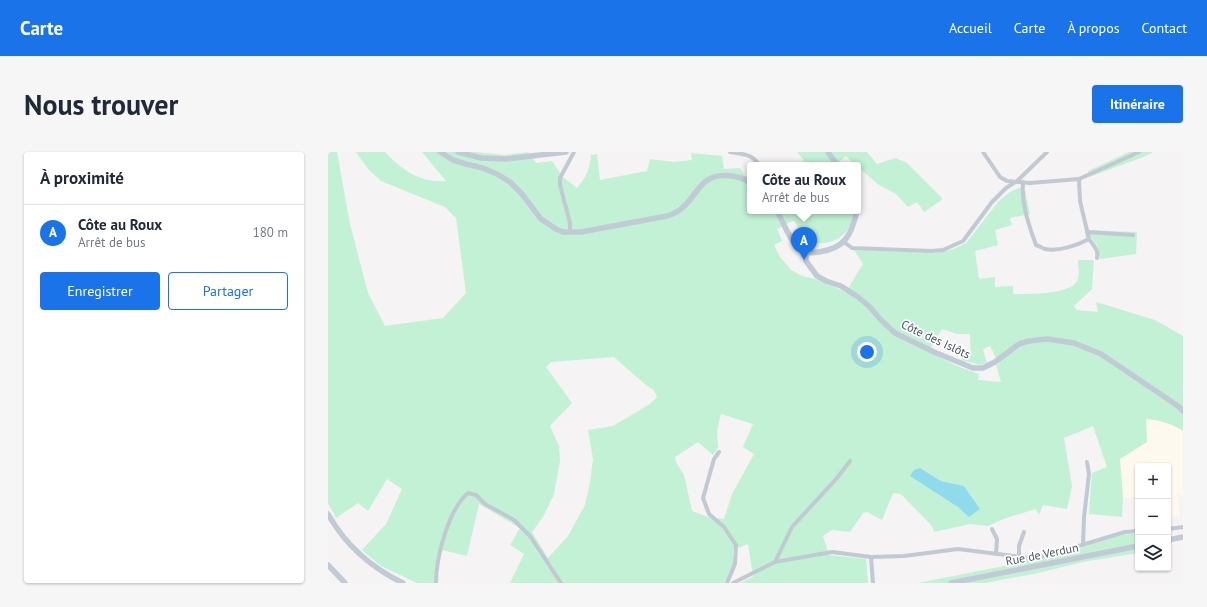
<!DOCTYPE html>
<html lang="fr">
<head>
<meta charset="utf-8">
<style>
	body { margin:0; font-family:"PT Sans",sans-serif; background:#f6f6f7; color:#1f2937 }
	.controls { position:absolute; right:12px; bottom:12px; display:grid; overflow:hidden; border-radius:4px; box-shadow:0 1px 3px #0004 }
	.controls button { width:36px; height:36px; display:grid; place-items:center; padding:0; border:0; border-bottom:1px solid #e0e1e3; background:#fff; color:#1f2937; font:20px sans-serif }
	.you { position:absolute; left:539px; top:200px; width:14px; height:14px; margin:-10px; border:3px solid #fff; border-radius:50%; background:#1a73e8; box-shadow:0 0 0 6px #1a73e833 }
	.badge { display:grid; place-items:center; width:26px; height:26px; border-radius:50%; background:#1a73e8; color:#fff; font-size:13px; font-weight:700 }
	.pin { position:absolute; translate:-50% -33px; filter:drop-shadow(0 1px 2px #0008) }
	.pin::after { content:''; position:absolute; top:21px; width:14px; height:12px; background:inherit; clip-path:polygon(0 0,100% 0,50% 100%) }
	.popup { position:absolute; left:419px; top:10px; width:114px; height:52px; box-sizing:border-box; display:grid; place-content:center; border-radius:4px; background:#fff; filter:drop-shadow(0 1px 3px #0005); font-size:13px; white-space:nowrap; color:#747a83 }
	.popup b { font-size:15px; color:#1f2937 }
	.popup::after { content:''; position:absolute; left:50%; top:100%; margin-left:-8px; border:8px solid transparent; border-top-color:#fff }
	.list { margin:0; padding:0; list-style:none }
	h2 { display:flex; justify-content:space-between; align-items:center; height:52px; margin:0; padding:0 16px; font-size:17px }
	h2 small { font-size:13px; font-weight:400; color:#747a83 }
	.list li { display:grid; grid-template-columns:26px 1fr auto; gap:12px; align-items:center; box-sizing:border-box; height:56px; padding:0 16px; border-top:1px solid #e0e1e3 }
	.list b { display:block; font-size:15px; white-space:nowrap }
	.list p { margin:0; font-size:13px; white-space:nowrap; color:#747a83 }
	.list em { font-size:13px; font-style:normal; color:#747a83 }
	.actions { display:flex; gap:8px; padding:12px 16px }
	.actions a { flex:1; padding:9px 0; border:1px solid #1a73e8; border-radius:4px; text-align:center; font-size:14px; color:#1a73e8 }
	.actions .main { background:#1a73e8; color:#fff }
	.icon { flex:none; width:22px; height:22px; fill:none; stroke:currentColor; stroke-width:2; stroke-linecap:round; stroke-linejoin:round }
	.map { position:relative; flex:none; width:855px; height:431px; overflow:hidden; border-radius:4px }
	header { display:flex; align-items:center; gap:24px; box-sizing:border-box; height:56px; padding:0 20px; background:#1a73e8; color:#fff }
	header strong { font-size:19px }
	nav { display:flex; gap:22px; margin-inline-start:auto; font-size:14px }
	.intro { display:flex; align-items:center; justify-content:space-between; box-sizing:border-box; height:96px; padding:0 24px }
	h1 { margin:0; font-size:28px }
	.button { padding:10px 18px; border-radius:4px; background:#1a73e8; color:#fff; font-size:14px; font-weight:700 }
	main { display:flex; gap:24px; padding:0 24px }
	aside { flex:1; background:#fff; border-radius:4px; box-shadow:0 1px 3px #0004 }
	.map>svg:first-child { display:block }
	.commercial { fill:#fdf9ef }
	.green { fill:#c3f1d5; fill-rule:evenodd }
	.water { fill:#90daee }
	.lines { fill:none; stroke-linecap:round; stroke-linejoin:round }
	.street { stroke:#c1cad2; stroke-width:4 }
	.secondary { stroke:#c1cbd6; stroke-width:5.5 }
	.labels { text-anchor:middle; dominant-baseline:central; stroke-width:3.5; stroke-linejoin:round; paint-order:stroke }
	.street-label { font-size:12px; fill:#4a5661; stroke:#fff }
</style>
</head>
<body>
<header>
<strong>Carte</strong>
<nav><a>Accueil</a><a>Carte</a><a>À propos</a><a>Contact</a></nav>
</header>
<div class="intro"><h1>Nous trouver</h1><a class="button">Itinéraire</a></div>
<main>
<aside>
<h2>À proximité<small></small></h2>
<ul class="list">
<li><span class="badge">A</span><div><b>Côte au Roux</b><p>Arrêt de bus</p></div><em>180 m</em></li>
</ul>
<div class="actions"><a class="main">Enregistrer</a><a>Partager</a></div>
</aside>
<div class="map">
<svg width="855" height="431" viewBox="0 0 855 431">
	<rect width="100%" height="100%" fill="#f5f3f3"/>
	<path class="commercial" d="M 818,267 L 832,268 L 850,276 L 855,279 L 855,345 L 849,341 L 852,363 L 840,365 L 840,314 L 810,314 L 810,376 L 809,376 L 807,345 L 795,346 L 791,307 L 819,290 Z"/>
	<g class="green">
		<path d="M 0,0 L 9,0 L 22,72 L 40,141 L 57,174 L 115,166 L 138,141 L 128,66 L 117,55 L 53,29 L 40,17 L 28,0 L 57,0 C 74,18 92,31 118,29 L 94,0 L 147,0 L 176,3 L 200,0 L 208,11 L 224,9 L 235,25 L 249,36 C 258,26 262,17 263,3 L 269,2 L 272,28 L 319,19 L 322,7 L 346,10 L 364,8 L 363,1 L 394,4 L 396,17 L 412,16 L 417,24 L 422,26 L 422,59 L 526,59 C 523,79 513,90 493,91 C 488,91 483,92 478,88 C 473,83 470,74 466,69 L 462,70 L 449,77 L 454,89 L 446,93 L 452,105 L 463,118 L 474,124 L 487,127 L 518,140 L 535,112 L 526,98 L 608,101 L 626,97 L 638,91 L 670,50 L 682,40 L 696,34 L 702,62 L 682,66 L 684,73 L 667,78 L 670,93 L 647,99 L 651,127 L 667,125 L 667,135 L 685,134 L 685,142 C 699,142 742,143 749,129 C 752,124 750,114 750,108 L 766,108 L 764,137 L 746,154 L 749,158 L 770,160 L 768,150 L 827,168 L 855,184 L 855,279 C 844,271 831,268 818,267 L 819,290 L 792,307 L 795,346 L 794,365 L 761,362 L 764,321 L 779,315 L 765,274 L 736,286 L 744,334 L 739,357 L 715,353 L 711,363 L 708,357 L 678,366 L 660,374 L 642,372 L 606,380 L 604,374 L 573,342 L 565,341 L 554,368 L 539,360 L 535,361 L 522,380 L 504,378 L 495,384 L 501,403 L 538,407 L 540,431 L 412,431 L 425,425 L 420,392 L 405,398 L 405,413 L 397,431 L 182,431 L 196,402 L 182,393 L 192,376 L 151,352 L 139,404 L 114,398 L 110,420 L 110,431 L 89,431 L 53,414 L 34,398 L 58,372 L 74,337 L 59,327 L 40,359 L 30,351 L 8,366 L 0,351 ZM 614,177 L 629,182 L 642,182 L 643,204 L 636,203 L 633,208 L 652,213 L 659,211 L 655,197 L 662,194 L 671,212 L 668,213 L 673,230 L 650,228 L 651,222 L 634,216 L 600,200 ZM 286,205 L 318,233 L 326,238 L 329,245 L 322,252 L 285,274 L 260,278 L 265,307 L 262,331 L 257,353 L 240,384 L 220,406 L 204,380 L 215,365 L 226,342 L 232,309 L 231,294 L 222,274 L 244,251 L 218,215 L 223,210 ZM 393,262 L 425,272 L 415,295 L 426,302 L 404,342 L 396,367 L 380,365 L 364,359 L 356,323 L 348,310 L 347,305 L 370,290 L 385,303 L 390,296 L 389,279 ZM 592,316 L 613,329 L 636,334 L 652,357 L 641,364 L 630,355 Z"/>
		<path d="M 469,0 L 539,0 L 549,12 L 568,6 L 579,11 L 615,47 L 596,60 L 589,50 L 580,55 L 568,42 L 551,33 L 530,15 L 530,13 L 527,13 L 518,4 L 512,9 L 514,13 L 471,13 L 476,8 Z"/>
		<path d="M 801,0 L 825,0 L 818,4 L 761,25 L 760,19 Z"/>
		<path d="M 757,78 L 809,80 L 808,102 L 772,107 L 769,93 L 763,85 L 758,87 Z"/>
		<path d="M 810,382 L 810,401 L 755,410 L 710,421 L 657,431 L 590,431 L 686,412 L 685,406 C 717,413 760,392 791,384 C 797,382 804,382 810,382 Z"/>
	</g>
	<path class="water" d="M 592,316 L 613,329 L 636,334 L 652,357 L 641,365 L 630,355 L 582,324 L 586,318 Z"/>
	<g class="lines">
		<g class="street">
			<path d="M 402,0 C 414,2 425,2 431,13"/>
			<path d="M 655,0 L 672,25 L 679,29 L 702,31 L 751,27 L 811,0"/>
			<path d="M 695,30 C 693,51 701,74 708,93 C 711,94 714,96 717,97 C 730,100 750,93 761,87 L 752,49 L 751,27"/>
			<path d="M 242,80 L 242,71 L 232,33 L 232,26 L 246,0"/>
			<path d="M 759,80 L 805,83"/>
			<path d="M 761,87 C 765,93 771,98 769,106"/>
			<path d="M 516,90 L 524,96 L 604,99 L 615,98 L 635,89 L 664,50 L 678,36 L 689,29 L 719,0"/>
			<path d="M 391,300 L 386,307 L 375,346 L 381,362 L 396,375 L 408,393 L 407,412 L 399,431"/>
			<path d="M 664,377 L 669,387 L 668,402"/>
			<path d="M 840,377 L 855,375"/>
			<path d="M 755,393 L 756,365 L 761,322 L 759,310"/>
			<path d="M 543,405 L 545,431"/>
			<path d="M 691,405 L 691,394 L 696,380"/>
			<path d="M 447,410 L 464,375 L 509,326 L 522,309"/>
			<path d="M 108,431 C 108,406 120,358 140,341 L 148,343 L 157,352 L 186,368 L 202,384 L 233,431"/>
			<path d="M 405,431 L 447,410 L 504,400 L 543,405 L 576,404 L 630,397 L 703,406 L 721,403 L 797,380 L 810,379"/>
		</g>
		<g class="secondary">
			<path d="M 112,0 L 125,8 L 138,12 L 155,16 L 169,22 L 182,30 L 194,42 L 213,67 L 228,77 L 235,80 L 253,80 L 339,64 C 345,62 351,60 355,55 C 364,48 369,36 378,29 C 390,20 409,23 422,30"/>
			<path d="M 130,0 L 153,6 L 178,7 L 238,0"/>
			<path d="M 500,0 L 509,13"/>
			<path d="M 449,59 C 455,70 463,91 473,98 C 478,102 485,101 491,100 C 517,96 523,84 529,59"/>
			<path d="M 478,101 L 478,109 L 489,124 L 498,129 L 513,134 L 530,145 L 542,155 L 552,167 L 567,181 L 606,200 L 645,216 L 655,216 L 667,210 L 691,192 L 701,189 L 719,187 L 746,191 L 773,202 L 850,254 L 855,259"/>
			<path d="M 0,362 C 17,392 44,416 75,431"/>
			<path d="M 840,388 L 855,385"/>
			<path d="M 0,413 L 17,431"/>
			<path d="M 623,431 L 810,394"/>
		</g>
	</g>
	<g class="labels">
		<g class="street-label">
			<text transform="translate(608 187) rotate(25)">Côte des Islôts</text>
			<text transform="translate(714 402) rotate(-11)">Rue de Verdun</text>
		</g>
	</g>
</svg>
<div class="controls">
<button>+</button>
<button>−</button>
<button><svg class="icon" aria-label="layers" viewBox="0 0 24 24"><path d="M12 4l9 5-9 5-9-5zM3 14l9 5 9-5"/></svg></button>
</div>
<div class="you"></div>
<div class="pin badge" style="left:476px;top:108px">A</div>
<div class="popup"><b>Côte au Roux</b>Arrêt de bus</div>
</div>
</main>
</body>
</html>
